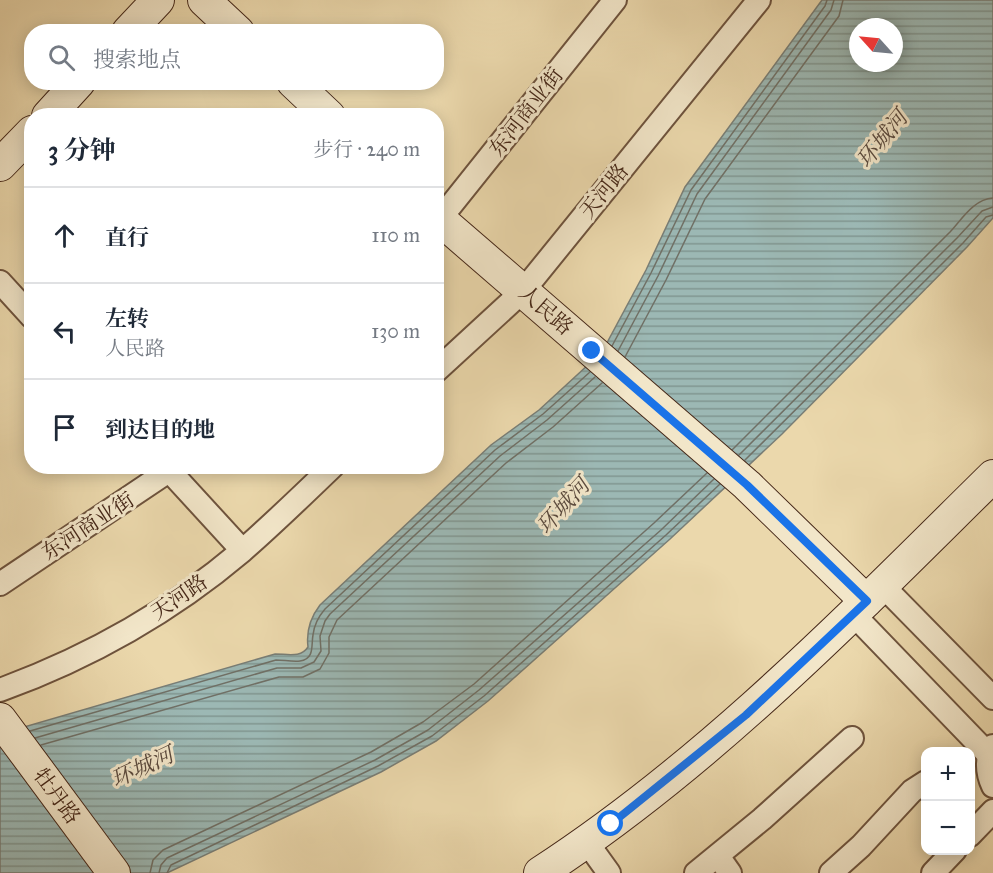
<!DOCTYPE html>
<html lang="zh">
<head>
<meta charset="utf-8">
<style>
	body { margin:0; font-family:"IM FELL Great Primer","Noto Serif SC",serif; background:#f6f6f7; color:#1f2937 }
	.controls { position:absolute; right:18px; bottom:18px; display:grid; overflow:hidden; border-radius:12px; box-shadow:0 3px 15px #0003 }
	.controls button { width:54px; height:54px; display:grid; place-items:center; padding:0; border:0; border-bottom:2px solid #e0e1e3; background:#fff; color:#1f2937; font:30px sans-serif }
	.compass { position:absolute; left:849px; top:18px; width:54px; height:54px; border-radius:50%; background:#fff; box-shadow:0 3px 15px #0003; rotate:297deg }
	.stop { position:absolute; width:18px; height:18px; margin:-14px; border:4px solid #1a73e8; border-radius:50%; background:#fff }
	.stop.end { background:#1a73e8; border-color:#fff; box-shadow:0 2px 6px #0008 }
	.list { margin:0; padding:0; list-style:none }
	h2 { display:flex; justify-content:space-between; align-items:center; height:78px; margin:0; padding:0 24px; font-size:26px }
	h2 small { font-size:20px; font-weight:400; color:#747a83 }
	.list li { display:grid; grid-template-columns:39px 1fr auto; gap:18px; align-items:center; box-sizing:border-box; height:96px; padding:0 24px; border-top:2px solid #e0e1e3 }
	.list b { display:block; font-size:22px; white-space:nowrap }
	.list p { margin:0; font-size:20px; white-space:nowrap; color:#747a83 }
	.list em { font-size:20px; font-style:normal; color:#747a83 }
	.icon { flex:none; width:33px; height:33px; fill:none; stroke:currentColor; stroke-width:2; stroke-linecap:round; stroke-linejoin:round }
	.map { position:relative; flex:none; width:993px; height:873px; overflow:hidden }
	.search { position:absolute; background:#fff; box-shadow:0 3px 15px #0003; left:24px; top:24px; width:420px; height:66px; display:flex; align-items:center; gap:15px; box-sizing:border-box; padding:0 21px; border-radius:24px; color:#747a83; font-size:22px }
	.panel { position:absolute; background:#fff; box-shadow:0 3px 15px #0003; left:24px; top:108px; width:420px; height:366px; border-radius:24px }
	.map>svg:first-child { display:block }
	.water { fill:url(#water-rules); stroke:#797e76; stroke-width:1.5; fill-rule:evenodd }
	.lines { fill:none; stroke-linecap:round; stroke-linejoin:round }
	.shore { stroke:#707066; stroke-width:1.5 }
	.street-casing { stroke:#6e533d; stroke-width:26 }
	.secondary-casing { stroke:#452718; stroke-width:34 }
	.street { stroke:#f2e6c9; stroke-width:22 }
	.secondary { stroke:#f2e6c9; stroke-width:32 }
	.route { stroke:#1a73e8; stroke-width:8 }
	.labels { text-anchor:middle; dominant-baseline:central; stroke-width:6; stroke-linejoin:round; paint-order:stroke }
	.street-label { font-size:21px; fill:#452718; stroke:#f2e6c9 }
	.water-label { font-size:22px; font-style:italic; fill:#5b4b3f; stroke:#f2e6c9 }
</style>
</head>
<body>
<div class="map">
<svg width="993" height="873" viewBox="0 0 993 873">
	<defs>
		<pattern id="water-rules" width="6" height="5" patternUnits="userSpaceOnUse" patternTransform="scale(1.5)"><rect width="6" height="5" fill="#9cb8b4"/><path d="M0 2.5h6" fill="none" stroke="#819691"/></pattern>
	</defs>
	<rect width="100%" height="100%" fill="#ebd8ac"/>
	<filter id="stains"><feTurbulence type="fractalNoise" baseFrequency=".00333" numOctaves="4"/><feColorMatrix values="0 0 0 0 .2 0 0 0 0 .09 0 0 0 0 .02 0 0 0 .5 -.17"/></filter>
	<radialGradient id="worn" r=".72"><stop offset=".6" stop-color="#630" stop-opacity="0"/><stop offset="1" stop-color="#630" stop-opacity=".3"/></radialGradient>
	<path class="water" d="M 822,0 L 993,0 L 993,218 L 967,247 L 782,434 L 670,539 L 488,701 L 436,741 L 381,772 L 167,873 L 0,873 L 0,734 L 275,654 C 288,654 301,658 308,647 C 306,631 310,618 320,605 L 491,445 L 539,410 L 602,352 L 646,270 L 685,187 ZM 858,27 L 894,27 L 894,63 L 858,63 Z"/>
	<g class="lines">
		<g class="shore">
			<path d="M 612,346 L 651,273 L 691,190 L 825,6 L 827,0"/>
			<path d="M 618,351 L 658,276 L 697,194 L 831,10 L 834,0"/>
			<path d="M 625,357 L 666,280 L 705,199 L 839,16 L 843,0"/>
			<path d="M 732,450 L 950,232 C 962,219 974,199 993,198"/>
			<path d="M 739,455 L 957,238 L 982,211 L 993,207"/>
			<path d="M 745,460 L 963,243 L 986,217 L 993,215"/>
			<path d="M 30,731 L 276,660 C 283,660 293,662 300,661 C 315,659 311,645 313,635 C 314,625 319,616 325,609 L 495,450 L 543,414 L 590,372"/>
			<path d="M 35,738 L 277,668 L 301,668 L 314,662 L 321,651 L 320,636 L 325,621 L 330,614 L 500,456 L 547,420 L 595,377"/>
			<path d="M 41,745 L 279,677 L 303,677 L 320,669 L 329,653 L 329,637 L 337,620 L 506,463 L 553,427 L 602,383"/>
			<path d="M 150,873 L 153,860 L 163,850 L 371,752 L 423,722 L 474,684 L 654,523 L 707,473"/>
			<path d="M 159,873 L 161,865 L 167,858 L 375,760 L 428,730 L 479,690 L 661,530 L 714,479"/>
			<path d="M 167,873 L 171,865 L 378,766 L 432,736 L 484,696 L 666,535 L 720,484"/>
		</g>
		<defs>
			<g id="street">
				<path d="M 436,224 L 615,0"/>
				<path d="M 0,282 L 32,317"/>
				<path d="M 436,371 L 523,291 L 759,0"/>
				<path d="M 165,466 L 242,550"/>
				<path d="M 0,584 L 176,466"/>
				<path d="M 882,585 L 993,698"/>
				<path d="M 853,614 L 989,755"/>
				<path d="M 0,690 C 88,658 170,612 242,551 C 273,524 303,495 333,466"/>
				<path d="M 993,746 C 986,759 987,773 993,786"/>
				<path d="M 970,835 L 993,811"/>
				<path d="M 586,841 L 609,873"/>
				<path d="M 718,856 L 730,873"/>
				<path d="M 696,873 L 762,819 L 852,738"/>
				<path d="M 831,873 L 861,846 L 912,791 L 926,782"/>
				<path d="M 933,873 L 955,850"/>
			</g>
			<g id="secondary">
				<path d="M 204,0 L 238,32"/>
				<path d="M 128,32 L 158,0"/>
				<path d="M 293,82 L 329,116"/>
				<path d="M 48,116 L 79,82"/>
				<path d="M 0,165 L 32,132"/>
				<path d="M 436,216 L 747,485 L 866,601"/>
				<path d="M 0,719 L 114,873"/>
				<path d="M 540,873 C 709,763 850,617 993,476"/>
			</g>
		</defs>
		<use href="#street" class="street-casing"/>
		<use href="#secondary" class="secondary-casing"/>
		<use href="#street" class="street"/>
		<use href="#secondary" class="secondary"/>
	</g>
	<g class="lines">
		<path class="route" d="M 592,351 L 747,485 L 867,601 L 746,715 L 611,824"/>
	</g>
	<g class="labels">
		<g class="street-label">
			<text transform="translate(526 112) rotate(-52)">东河商业街</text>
			<text transform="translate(604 191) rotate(-51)">天河路</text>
			<text transform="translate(546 310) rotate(41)">人民路</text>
			<text transform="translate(88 526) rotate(-33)">东河商业街</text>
			<text transform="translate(179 597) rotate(-34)">天河路</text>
			<text transform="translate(57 796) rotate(54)">牡丹路</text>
		</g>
		<g class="water-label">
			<text transform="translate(882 139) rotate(-51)">环城河</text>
			<text transform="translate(563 506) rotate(-48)">环城河</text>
			<text transform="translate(142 767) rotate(-25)">环城河</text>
		</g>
	</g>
	<rect width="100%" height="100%" filter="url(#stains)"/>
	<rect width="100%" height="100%" fill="url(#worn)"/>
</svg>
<div class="controls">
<button>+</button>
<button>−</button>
</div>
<svg class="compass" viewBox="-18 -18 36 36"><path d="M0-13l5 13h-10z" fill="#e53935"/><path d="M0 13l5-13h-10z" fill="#747a83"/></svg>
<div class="stop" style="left:611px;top:824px"></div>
<div class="stop end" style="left:592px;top:351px"></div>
<div class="search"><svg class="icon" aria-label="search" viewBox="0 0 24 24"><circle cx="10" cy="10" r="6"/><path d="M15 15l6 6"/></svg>搜索地点</div>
<section class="panel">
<h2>3 分钟<small>步行 · 240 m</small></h2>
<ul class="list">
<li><svg class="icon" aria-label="ahead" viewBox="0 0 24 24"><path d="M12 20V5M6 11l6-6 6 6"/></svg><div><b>直行</b></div><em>110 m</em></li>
<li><svg class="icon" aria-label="left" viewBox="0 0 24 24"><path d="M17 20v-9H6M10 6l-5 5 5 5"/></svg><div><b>左转</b><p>人民路</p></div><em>130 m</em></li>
<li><svg class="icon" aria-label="arrive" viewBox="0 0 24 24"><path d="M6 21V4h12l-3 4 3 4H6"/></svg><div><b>到达目的地</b></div></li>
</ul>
</section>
</div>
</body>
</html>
